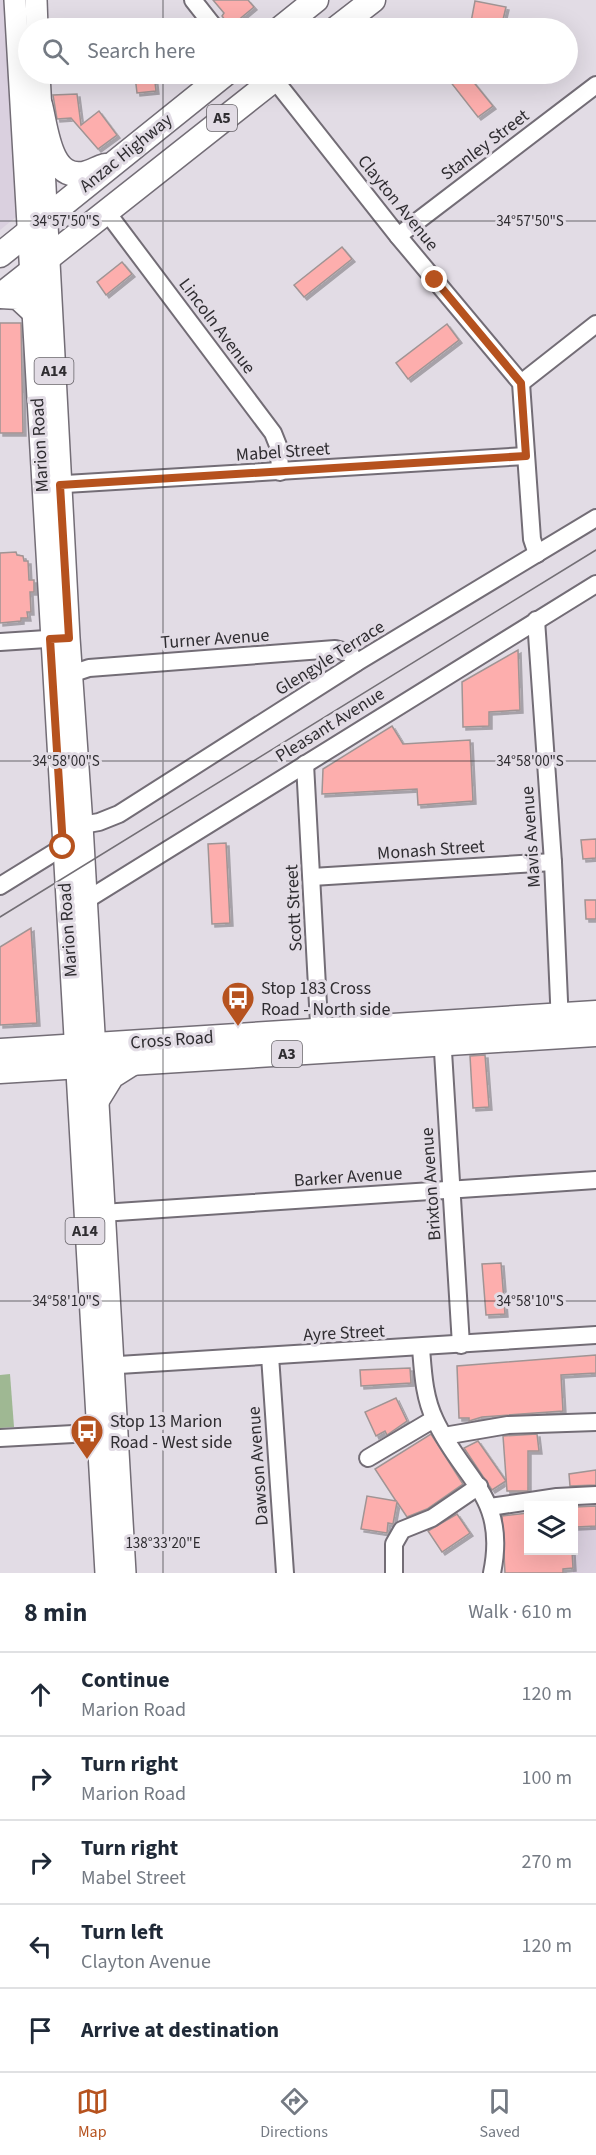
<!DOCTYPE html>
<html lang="en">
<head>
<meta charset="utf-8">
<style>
	body { margin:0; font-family:"Source Sans 3",sans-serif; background:#f6f6f7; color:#1f2937 }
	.controls { position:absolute; right:18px; bottom:18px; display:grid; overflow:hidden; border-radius:0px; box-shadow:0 6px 24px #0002 }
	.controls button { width:54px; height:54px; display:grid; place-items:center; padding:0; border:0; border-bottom:2px solid #e0e1e3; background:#fff; color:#1f2937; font:30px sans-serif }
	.stop { position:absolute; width:18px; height:18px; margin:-14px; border:4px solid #b6521e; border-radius:50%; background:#fff }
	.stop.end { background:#b6521e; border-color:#fff; box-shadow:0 2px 6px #0008 }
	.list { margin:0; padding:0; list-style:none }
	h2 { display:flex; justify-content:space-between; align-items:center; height:78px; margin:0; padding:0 24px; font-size:26px }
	h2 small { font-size:20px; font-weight:400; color:#747a83 }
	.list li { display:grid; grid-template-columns:39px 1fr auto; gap:18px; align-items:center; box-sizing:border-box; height:84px; padding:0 24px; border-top:2px solid #e0e1e3 }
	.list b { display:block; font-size:22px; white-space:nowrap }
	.list p { margin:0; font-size:20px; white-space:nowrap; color:#747a83 }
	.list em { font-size:20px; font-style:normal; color:#747a83 }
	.icon { flex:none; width:33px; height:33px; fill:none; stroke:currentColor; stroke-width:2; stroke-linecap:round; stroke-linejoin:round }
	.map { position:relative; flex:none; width:596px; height:1573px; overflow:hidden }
	.search { position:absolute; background:#fff; box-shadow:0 6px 24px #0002; left:18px; right:18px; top:18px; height:66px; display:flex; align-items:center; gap:15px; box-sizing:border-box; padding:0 21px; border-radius:33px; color:#747a83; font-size:22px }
	.sheet { height:498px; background:#fff }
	nav { display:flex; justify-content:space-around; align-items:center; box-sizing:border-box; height:84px; border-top:2px solid #e0e1e3; background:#fff; font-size:16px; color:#747a83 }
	nav a { display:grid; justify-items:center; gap:3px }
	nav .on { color:#b6521e }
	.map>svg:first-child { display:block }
	.built { fill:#dad0df }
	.green { fill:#9fb893 }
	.building { fill:#fdaead; stroke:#a09494; stroke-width:1.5; filter:url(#shadow) }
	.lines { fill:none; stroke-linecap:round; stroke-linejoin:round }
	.minor-casing { stroke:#736d76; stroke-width:20 }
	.major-casing { stroke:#736d76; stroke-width:24 }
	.highway-casing { stroke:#736d76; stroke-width:27 }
	.minor { stroke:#fff; stroke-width:16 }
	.major { stroke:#fff; stroke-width:21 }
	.highway { stroke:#fff; stroke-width:24 }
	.tram { stroke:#736f75; stroke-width:1.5 }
	.route { stroke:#b6521e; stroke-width:8 }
	.ticks { fill:none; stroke:#2f2d31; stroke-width:1.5; stroke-opacity:0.45 }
	.labels { text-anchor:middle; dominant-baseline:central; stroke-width:6; stroke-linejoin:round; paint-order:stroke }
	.shield { fill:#e2dce5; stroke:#656267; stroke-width:1.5 }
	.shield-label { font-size:16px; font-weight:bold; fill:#2f2d31 }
	.street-label { font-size:18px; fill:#2f2d31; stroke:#e2dce5 }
	.poi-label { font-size:18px; fill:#2f2d31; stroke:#e2dce5; text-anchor:start }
	.ticks-label { font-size:15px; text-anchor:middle; fill:#2f2d31; stroke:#e2dce5; stroke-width:6; stroke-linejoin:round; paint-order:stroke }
</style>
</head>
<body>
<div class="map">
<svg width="596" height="1573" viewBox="0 0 596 1573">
	<defs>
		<filter id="shadow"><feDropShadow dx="3" dy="3" stdDeviation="0" flood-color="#0004"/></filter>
	</defs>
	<rect width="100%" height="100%" fill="#e2dce5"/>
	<g class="built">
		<path d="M 0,0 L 10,0 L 21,213 L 0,230 Z"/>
		<path d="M 596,1504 L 596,1573 L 573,1573 L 574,1506 L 569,1505 Z"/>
	</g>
	<path class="green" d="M 10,1374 L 14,1427 L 0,1428 L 0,1375 Z"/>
	<g class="building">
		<path d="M 213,0 L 248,0 L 254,7 L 230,27 L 222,16 L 224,13 Z"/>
		<path d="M 475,1 L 506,7 L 501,28 L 471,22 Z"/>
		<path d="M 154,74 L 156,91 L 137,93 L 135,76 Z"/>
		<path d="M 458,74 L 467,74 L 493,106 L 478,117 L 449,80 Z"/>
		<path d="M 77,94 L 81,125 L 99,111 L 117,135 L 98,149 L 71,118 L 57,119 L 53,95 Z"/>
		<path d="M 342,247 L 352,259 L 304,297 L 294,285 Z"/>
		<path d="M 122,262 L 132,274 L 106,295 L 97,282 Z"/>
		<path d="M 0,323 L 21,323 L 23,433 L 0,433 Z"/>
		<path d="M 447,324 L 459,340 L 408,379 L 396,363 Z"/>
		<path d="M 16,552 L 17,555 L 23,556 L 24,561 L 28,561 L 29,580 L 34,580 L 34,592 L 30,592 L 31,612 L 27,612 L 28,618 L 21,618 L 21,621 L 0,623 L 0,553 Z"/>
		<path d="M 518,650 L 520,710 L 489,712 L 489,726 L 463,727 L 462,682 Z"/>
		<path d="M 392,726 L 403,744 L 470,740 L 473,801 L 418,805 L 417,789 L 322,794 L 323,769 Z"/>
		<path d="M 596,839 L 596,858 L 583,859 L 581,840 Z"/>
		<path d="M 226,843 L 230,923 L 212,924 L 208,844 Z"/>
		<path d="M 585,900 L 596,900 L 596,919 L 586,919 Z"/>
		<path d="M 31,928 L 37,1023 L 0,1025 L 0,947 Z"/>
		<path d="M 485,1055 L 489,1107 L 473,1108 L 470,1056 Z"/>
		<path d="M 501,1263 L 505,1314 L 486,1315 L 482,1264 Z"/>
		<path d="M 596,1355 L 596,1373 L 561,1375 L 563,1411 L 482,1417 L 469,1421 L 469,1418 L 459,1418 L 457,1366 Z"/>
		<path d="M 410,1368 L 411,1383 L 361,1386 L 360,1370 Z"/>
		<path d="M 396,1398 L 407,1421 L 387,1435 L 385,1431 L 376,1436 L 365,1412 Z"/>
		<path d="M 431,1434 L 463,1484 L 427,1509 L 407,1517 L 397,1502 L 393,1524 L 388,1523 L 387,1533 L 361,1529 L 367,1496 L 396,1501 L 375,1469 Z"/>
		<path d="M 537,1434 L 539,1451 L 528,1451 L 528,1491 L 507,1491 L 503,1436 Z"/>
		<path d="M 478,1441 L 506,1481 L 492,1490 L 464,1448 Z"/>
		<path d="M 596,1470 L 596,1485 L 570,1486 L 569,1474 Z"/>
		<path d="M 596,1506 L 596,1526 L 576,1527 L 575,1507 Z"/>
		<path d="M 528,1513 L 528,1551 L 572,1551 L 573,1568 L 563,1569 L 563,1573 L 505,1573 L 502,1516 Z"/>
		<path d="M 457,1514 L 470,1533 L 442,1552 L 428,1531 Z"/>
	</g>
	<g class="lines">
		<defs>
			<g id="minor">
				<path d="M 193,0 L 215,28"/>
				<path d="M 274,79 L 398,236 L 521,383 L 532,539 L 537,554"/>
				<path d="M 106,211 L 273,433 L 279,448 L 280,472"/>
				<path d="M 398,236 L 596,85"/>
				<path d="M 521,383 L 596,324"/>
				<path d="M 49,485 L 526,456"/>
				<path d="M 536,620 L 553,862 L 560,1024"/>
				<path d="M 0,642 L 62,638"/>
				<path d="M 71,674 L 89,668 L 335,649 L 350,653 L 356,663"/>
				<path d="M 305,764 L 320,1042"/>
				<path d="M 82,825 L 99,822 L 119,814 L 356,663 L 596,518"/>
				<path d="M 312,877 L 553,862"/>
				<path d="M 0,886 L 63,847"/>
				<path d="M 85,901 L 596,584"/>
				<path d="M 442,1035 L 461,1345"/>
				<path d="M 102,1213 L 596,1180"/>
				<path d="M 421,1348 C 423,1373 424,1397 435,1420 C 463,1480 508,1496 492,1573"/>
				<path d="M 270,1356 L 285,1573"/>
				<path d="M 103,1366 L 596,1335"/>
				<path d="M 444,1436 L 508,1425 L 596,1422"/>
				<path d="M 0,1438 L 110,1432"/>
				<path d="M 368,1458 L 434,1419"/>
				<path d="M 490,1507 L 557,1497 L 596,1495"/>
				<path d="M 394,1573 L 394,1544 L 402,1530 L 432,1518 L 479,1486"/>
			</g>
			<g id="major">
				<path d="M 15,0 L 106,1573"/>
				<path d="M 36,0 L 37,28"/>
				<path d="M 39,74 L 69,638 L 82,825 L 125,1573"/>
				<path d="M 97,1103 L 113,1077 L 132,1065"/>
			</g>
			<g id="highway">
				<path d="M 281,28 L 316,0"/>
				<path d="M 337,28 L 373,0"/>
				<path d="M 40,105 C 46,128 49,179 83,174 C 90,173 98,168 105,166"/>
				<path d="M 0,255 L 225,74"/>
				<path d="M 0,296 L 281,74"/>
				<path d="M 0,296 L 18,297 L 32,310"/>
				<path d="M 0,1051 L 596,1013"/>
				<path d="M 0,1071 L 596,1034"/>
			</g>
		</defs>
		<use href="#minor" class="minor-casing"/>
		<use href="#major" class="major-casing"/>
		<use href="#highway" class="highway-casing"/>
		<use href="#minor" class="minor"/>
		<use href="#major" class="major"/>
		<use href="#highway" class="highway"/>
		<path class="tram" d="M 0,917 L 596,550"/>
	</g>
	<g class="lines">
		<path class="route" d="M 63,847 L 50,639 L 69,638 L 60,485 L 526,456 L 521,383 L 435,280"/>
	</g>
	<path class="ticks" d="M 163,0 L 163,28M 163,74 L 163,1573M 0,221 L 596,221M 0,761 L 596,761M 0,1301 L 596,1301"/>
	<defs>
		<symbol id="bus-pin" viewBox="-11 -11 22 30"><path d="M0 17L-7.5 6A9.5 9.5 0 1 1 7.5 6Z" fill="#b6521e" stroke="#e2dce5"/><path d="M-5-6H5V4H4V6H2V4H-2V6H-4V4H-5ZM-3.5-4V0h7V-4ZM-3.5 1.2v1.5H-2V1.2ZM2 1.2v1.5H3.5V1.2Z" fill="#fff"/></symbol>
	</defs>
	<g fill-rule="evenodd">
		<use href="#bus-pin" x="219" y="979" width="38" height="52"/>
		<use href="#bus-pin" x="68" y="1412" width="38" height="52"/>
	</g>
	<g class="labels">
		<g class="shield">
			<rect x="207" y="105" width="30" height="26" rx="4.5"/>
			<rect x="34.5" y="358" width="39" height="26" rx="4.5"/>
			<rect x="272" y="1041" width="30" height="26" rx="4.5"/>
			<rect x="65.5" y="1218" width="39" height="26" rx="4.5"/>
		</g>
		<g class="shield-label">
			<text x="222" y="118">A5</text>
			<text x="54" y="371">A14</text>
			<text x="287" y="1054">A3</text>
			<text x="85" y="1231">A14</text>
		</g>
		<g class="street-label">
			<text transform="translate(485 145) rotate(-37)">Stanley Street</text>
			<text transform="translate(126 153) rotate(-39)">Anzac Highway</text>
			<text transform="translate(398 203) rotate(51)">Clayton Avenue</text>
			<text transform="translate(217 326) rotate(53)">Lincoln Avenue</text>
			<text transform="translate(40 445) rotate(-93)">Marion Road</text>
			<text transform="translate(283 452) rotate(-4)">Mabel Street</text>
			<text transform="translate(215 639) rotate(-4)">Turner Avenue</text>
			<text transform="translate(330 658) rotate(-32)">Glengyle Terrace</text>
			<text transform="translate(330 725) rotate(-32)">Pleasant Avenue</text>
			<text transform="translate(531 837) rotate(-94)">Mavis Avenue</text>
			<text transform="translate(431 850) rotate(-4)">Monash Street</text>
			<text transform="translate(294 908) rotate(-93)">Scott Street</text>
			<text transform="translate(68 930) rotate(-94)">Marion Road</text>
			<text transform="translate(172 1040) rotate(-4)">Cross Road</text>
			<text transform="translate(348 1177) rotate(-4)">Barker Avenue</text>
			<text transform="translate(431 1184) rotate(-94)">Brixton Avenue</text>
			<text transform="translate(344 1333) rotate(-3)">Ayre Street</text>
			<text transform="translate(258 1466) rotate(-94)">Dawson Avenue</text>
		</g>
		<g class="poi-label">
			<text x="261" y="988">Stop 183 Cross<tspan x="261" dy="21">Road - North side</tspan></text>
			<text x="110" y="1421">Stop 13 Marion<tspan x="110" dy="21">Road - West side</tspan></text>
		</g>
	</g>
	<g class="ticks-label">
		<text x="66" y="226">34°57'50"S</text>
		<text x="530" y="226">34°57'50"S</text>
		<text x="66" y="766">34°58'00"S</text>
		<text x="530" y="766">34°58'00"S</text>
		<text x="66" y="1306">34°58'10"S</text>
		<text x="530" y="1306">34°58'10"S</text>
		<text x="163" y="1548">138°33'20"E</text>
	</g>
</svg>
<div class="controls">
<button><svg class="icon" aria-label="layers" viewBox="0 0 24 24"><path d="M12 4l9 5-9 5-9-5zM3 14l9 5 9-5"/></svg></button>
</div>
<div class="stop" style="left:63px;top:847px"></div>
<div class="stop end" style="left:435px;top:280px"></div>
<div class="search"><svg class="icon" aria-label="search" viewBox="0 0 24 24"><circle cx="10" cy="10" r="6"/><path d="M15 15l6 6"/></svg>Search here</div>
</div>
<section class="sheet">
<h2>8 min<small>Walk · 610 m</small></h2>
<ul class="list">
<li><svg class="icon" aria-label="ahead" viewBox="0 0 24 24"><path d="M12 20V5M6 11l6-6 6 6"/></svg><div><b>Continue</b><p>Marion Road</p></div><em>120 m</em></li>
<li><svg class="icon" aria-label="right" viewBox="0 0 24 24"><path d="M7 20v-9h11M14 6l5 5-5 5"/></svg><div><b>Turn right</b><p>Marion Road</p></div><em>100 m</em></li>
<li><svg class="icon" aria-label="right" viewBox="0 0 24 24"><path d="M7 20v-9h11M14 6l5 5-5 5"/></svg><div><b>Turn right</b><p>Mabel Street</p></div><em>270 m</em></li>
<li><svg class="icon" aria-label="left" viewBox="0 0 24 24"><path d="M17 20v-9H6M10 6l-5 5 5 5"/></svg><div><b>Turn left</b><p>Clayton Avenue</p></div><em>120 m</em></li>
<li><svg class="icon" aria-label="arrive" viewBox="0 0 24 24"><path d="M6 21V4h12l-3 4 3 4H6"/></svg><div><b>Arrive at destination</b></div></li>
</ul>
</section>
<nav>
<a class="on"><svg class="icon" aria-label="map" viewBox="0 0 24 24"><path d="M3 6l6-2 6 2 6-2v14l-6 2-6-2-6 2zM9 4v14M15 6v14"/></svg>Map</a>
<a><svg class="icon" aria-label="directions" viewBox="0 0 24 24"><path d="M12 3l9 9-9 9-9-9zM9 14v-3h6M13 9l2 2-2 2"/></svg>Directions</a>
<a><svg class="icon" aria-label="saved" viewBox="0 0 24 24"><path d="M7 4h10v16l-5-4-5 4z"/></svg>Saved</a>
</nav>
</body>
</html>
